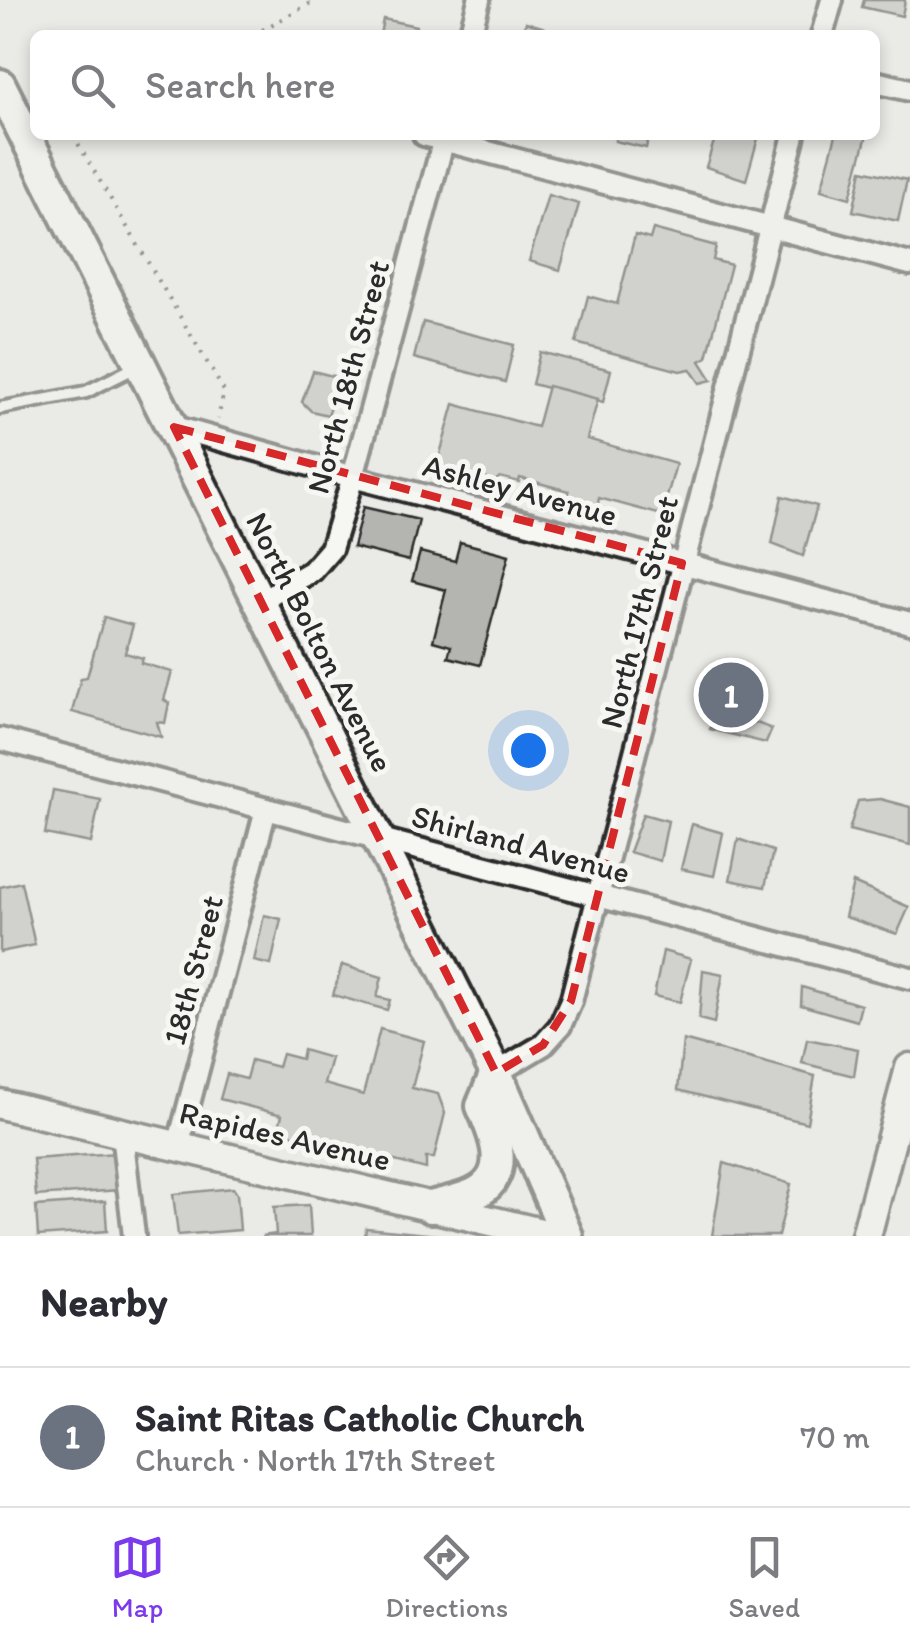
<!DOCTYPE html>
<html lang="en">
<head>
<meta charset="utf-8">
<style>
	body { margin:0; font-family:Itim,sans-serif; background:#f2f2f3; color:#2b2b33 }
	.you { position:absolute; left:528px; top:750px; width:35px; height:35px; margin:-25px; border:8px solid #fff; border-radius:50%; background:#1a73e8; box-shadow:0 0 0 15px #1a73e833 }
	.badge { display:grid; place-items:center; width:65px; height:65px; border-radius:50%; background:#7c3aed; color:#fff; font-size:32px; font-weight:700 }
	.pin { position:absolute; translate:-50% -50%; border:5px solid #fff; box-shadow:0 2px 10px #0006 }
	.list { margin:0; padding:0; list-style:none }
	h2 { display:flex; justify-content:space-between; align-items:center; height:130px; margin:0; padding:0 40px; font-size:42px }
	h2 small { font-size:32px; font-weight:400; color:#7c7c81 }
	.list li { display:grid; grid-template-columns:65px 1fr auto; gap:30px; align-items:center; box-sizing:border-box; height:140px; padding:0 40px; border-top:2px solid #e1e1e2 }
	.list b { display:block; font-size:38px; white-space:nowrap }
	.list p { margin:0; font-size:32px; white-space:nowrap; color:#7c7c81 }
	.list em { font-size:32px; font-style:normal; color:#7c7c81 }
	.icon { flex:none; width:55px; height:55px; fill:none; stroke:currentColor; stroke-width:2; stroke-linecap:round; stroke-linejoin:round }
	.map { position:relative; flex:none; width:910px; height:1236px; overflow:hidden }
	.search { position:absolute; background:#fff; box-shadow:0 5px 15px #0003; left:30px; right:30px; top:30px; height:110px; display:flex; align-items:center; gap:25px; box-sizing:border-box; padding:0 35px; border-radius:15px; color:#7c7c81; font-size:38px }
	.sheet { height:270px; background:#fff }
	nav { display:flex; justify-content:space-around; align-items:center; box-sizing:border-box; height:140px; border-top:2px solid #e1e1e2; background:#fff; font-size:28px; color:#7c7c81 }
	nav a { display:grid; justify-items:center; gap:5px }
	nav .on { color:#7c3aed }
	.map>svg:first-child { display:block }
	.building { fill:#b4b4b1; stroke:#2b2b2b; stroke-width:2.5 }
	.lines { fill:none; stroke-linecap:round; stroke-linejoin:round }
	.lane-casing { stroke:#2b2b2b; stroke-width:18 }
	.street-casing { stroke:#2b2b2b; stroke-width:28 }
	.secondary-casing { stroke:#2b2b2b; stroke-width:35 }
	.primary-casing { stroke:#2b2b2b; stroke-width:38 }
	.path { stroke:#2b2b2b; stroke-width:4; stroke-dasharray:2.5 8; stroke-linecap:butt }
	.lane { stroke:#f6f6f2; stroke-width:10 }
	.street { stroke:#f6f6f2; stroke-width:20 }
	.secondary { stroke:#f6f6f2; stroke-width:28 }
	.primary { stroke:#f6f6f2; stroke-width:30 }
	.marked { fill:none; stroke:#d62828; stroke-width:8; stroke-dasharray:20 12; stroke-linejoin:round }
	.labels { text-anchor:middle; dominant-baseline:central; stroke-width:10; stroke-linejoin:round; paint-order:stroke }
	.street-label { font-size:32px; fill:#2b2b2b; stroke:#f6f6f2 }
</style>
</head>
<body>
<div class="map">
<svg width="910" height="1236" viewBox="0 0 910 1236">
	<rect width="100%" height="100%" fill="#eaeae6"/>
	<filter id="ink" filterUnits="userSpaceOnUse"><feTurbulence type="fractalNoise" baseFrequency=".01" numOctaves="2"/><feDisplacementMap in="SourceGraphic" scale="20" xChannelSelector="R" yChannelSelector="G"/><feConvolveMatrix kernelMatrix="1 2 1 2 8 2 1 2 1" color-interpolation-filters="sRGB"/></filter>
	<g filter="url(#ink)">
		<g class="building">
			<path d="M 864,0 L 905,0 L 902,16 L 862,7 Z"/>
			<path d="M 383,19 L 416,26 L 414,35 L 380,35 Z"/>
			<path d="M 526,22 L 545,28 L 542,35 L 522,35 Z"/>
			<path d="M 616,135 L 649,135 L 646,148 L 615,141 Z"/>
			<path d="M 716,135 L 759,135 L 746,180 L 706,167 Z"/>
			<path d="M 836,135 L 867,135 L 850,198 L 821,190 Z"/>
			<path d="M 862,170 L 907,180 L 898,221 L 853,211 Z"/>
			<path d="M 548,195 L 579,204 L 560,270 L 529,261 Z"/>
			<path d="M 653,229 L 716,246 L 713,260 L 731,265 L 707,357 L 700,361 L 712,380 L 700,383 L 690,369 L 680,371 L 576,343 L 588,296 L 617,304 L 635,235 L 650,239 Z"/>
			<path d="M 423,322 L 514,345 L 505,382 L 414,358 Z"/>
			<path d="M 540,352 L 611,370 L 603,402 L 532,384 Z"/>
			<path d="M 313,371 L 340,378 L 328,415 L 311,411 L 302,402 Z"/>
			<path d="M 548,386 L 598,399 L 587,439 L 676,464 L 662,515 L 599,498 L 597,509 L 569,501 L 569,491 L 520,478 L 519,482 L 500,477 L 495,481 L 437,465 L 454,404 L 537,427 Z"/>
			<path d="M 782,496 L 817,506 L 803,556 L 772,544 Z"/>
			<path d="M 363,507 L 419,520 L 409,561 L 353,547 Z"/>
			<path d="M 460,542 L 509,555 L 480,665 L 448,657 L 451,646 L 433,641 L 446,590 L 412,581 L 420,552 L 455,561 Z"/>
			<path d="M 104,617 L 133,625 L 125,653 L 143,658 L 141,663 L 172,672 L 164,700 L 169,703 L 165,723 L 157,722 L 161,737 L 72,712 L 81,678 L 87,677 Z"/>
			<path d="M 722,685 L 752,690 L 749,720 L 772,729 L 766,743 L 710,729 Z"/>
			<path d="M 53,790 L 100,799 L 91,843 L 45,834 Z"/>
			<path d="M 880,799 L 910,807 L 910,845 L 849,830 L 858,801 Z"/>
			<path d="M 643,814 L 668,821 L 660,861 L 629,852 Z"/>
			<path d="M 692,824 L 723,833 L 714,876 L 681,869 Z"/>
			<path d="M 738,839 L 773,851 L 765,887 L 730,880 Z"/>
			<path d="M 21,882 L 35,945 L 0,952 L 0,887 Z"/>
			<path d="M 853,883 L 909,907 L 897,934 L 845,917 Z"/>
			<path d="M 264,915 L 281,919 L 271,965 L 254,961 Z"/>
			<path d="M 663,951 L 691,959 L 680,1002 L 654,996 Z"/>
			<path d="M 342,965 L 382,977 L 377,997 L 390,1000 L 387,1010 L 333,995 Z"/>
			<path d="M 703,970 L 723,974 L 714,1023 L 699,1019 Z"/>
			<path d="M 802,987 L 861,1005 L 857,1021 L 801,1005 Z"/>
			<path d="M 380,1029 L 424,1041 L 412,1088 L 438,1094 L 445,1113 L 434,1158 L 426,1158 L 426,1169 L 278,1131 L 282,1115 L 220,1099 L 227,1074 L 246,1079 L 251,1060 L 278,1067 L 282,1054 L 301,1059 L 303,1050 L 331,1058 L 324,1084 L 363,1095 Z"/>
			<path d="M 807,1039 L 858,1049 L 854,1076 L 802,1063 Z"/>
			<path d="M 683,1040 L 815,1076 L 807,1123 L 678,1090 Z"/>
			<path d="M 116,1153 L 119,1190 L 36,1196 L 33,1159 Z"/>
			<path d="M 724,1163 L 791,1184 L 778,1236 L 712,1236 Z"/>
			<path d="M 233,1188 L 237,1194 L 240,1230 L 178,1235 L 173,1194 Z"/>
			<path d="M 105,1201 L 107,1231 L 38,1236 L 36,1206 Z"/>
			<path d="M 309,1205 L 311,1236 L 262,1236 L 276,1234 L 274,1207 Z"/>
			<path d="M 366,1228 L 447,1236 L 365,1236 Z"/>
		</g>
		<g class="lines">
			<defs>
				<path id="lane" d="M 0,408 L 86,392 L 136,367"/>
				<g id="street">
					<path d="M 470,35 L 479,0"/>
					<path d="M 822,35 L 832,0"/>
					<path d="M 875,82 L 910,90"/>
					<path d="M 424,135 L 910,264"/>
					<path d="M 174,427 L 353,477 L 910,623"/>
					<path d="M 261,601 L 312,571 L 331,549 L 353,477 L 445,135"/>
					<path d="M 0,739 L 910,978"/>
					<path d="M 496,1073 L 543,1045 L 560,1026 L 571,1001 L 794,135"/>
					<path d="M 122,1133 L 134,1236"/>
					<path d="M 178,1146 L 266,809"/>
				</g>
				<g id="secondary">
					<path d="M 0,1104 L 554,1236"/>
					<path d="M 866,1236 L 910,1068"/>
				</g>
				<g id="primary">
					<path d="M 0,85 L 496,1073 L 567,1236"/>
					<path d="M 431,1207 C 446,1202 465,1200 478,1192 C 512,1172 494,1133 482,1106 L 496,1073"/>
				</g>
			</defs>
			<use href="#lane" class="lane-casing"/>
			<use href="#street" class="street-casing"/>
			<use href="#secondary" class="secondary-casing"/>
			<use href="#primary" class="primary-casing"/>
			<g class="path">
				<path d="M 253,35 L 316,0"/>
				<path d="M 81,135 L 77,142 L 224,391 L 218,419"/>
			</g>
			<use href="#lane" class="lane"/>
			<use href="#street" class="street"/>
			<use href="#secondary" class="secondary"/>
			<use href="#primary" class="primary"/>
		</g>
	</g>
	<path d="M0 0H910V1236H0ZM 174,427 L 682,563 L 571,1001 L 543,1045 L 496,1073 Z" fill="#eaeae6" fill-opacity=".55" fill-rule="evenodd"/>
	<path class="marked" d="M 174,427 L 682,563 L 571,1001 L 543,1045 L 496,1073 Z"/>
	<g class="labels">
		<g class="street-label">
			<text transform="translate(348 377) rotate(-75)">North 18th Street</text>
			<text transform="translate(520 490) rotate(15)">Ashley Avenue</text>
			<text transform="translate(639 612) rotate(-76)">North 17th Street</text>
			<text transform="translate(320 642) rotate(63)">North Bolton Avenue</text>
			<text transform="translate(521 844) rotate(15)">Shirland Avenue</text>
			<text transform="translate(193 970) rotate(-75)">18th Street</text>
			<text transform="translate(285 1136) rotate(13)">Rapides Avenue</text>
		</g>
	</g>
</svg>
<div class="you"></div>
<div class="pin badge" style="left:731px;top:695px;background:#6b7280">1</div>
<div class="search"><svg class="icon" aria-label="search" viewBox="0 0 24 24"><circle cx="10" cy="10" r="6"/><path d="M15 15l6 6"/></svg>Search here</div>
</div>
<section class="sheet">
<h2>Nearby<small></small></h2>
<ul class="list">
<li><span class="badge" style="background:#6b7280">1</span><div><b>Saint Ritas Catholic Church</b><p>Church · North 17th Street</p></div><em>70 m</em></li>
</ul>
</section>
<nav>
<a class="on"><svg class="icon" aria-label="map" viewBox="0 0 24 24"><path d="M3 6l6-2 6 2 6-2v14l-6 2-6-2-6 2zM9 4v14M15 6v14"/></svg>Map</a>
<a><svg class="icon" aria-label="directions" viewBox="0 0 24 24"><path d="M12 3l9 9-9 9-9-9zM9 14v-3h6M13 9l2 2-2 2"/></svg>Directions</a>
<a><svg class="icon" aria-label="saved" viewBox="0 0 24 24"><path d="M7 4h10v16l-5-4-5 4z"/></svg>Saved</a>
</nav>
</body>
</html>
